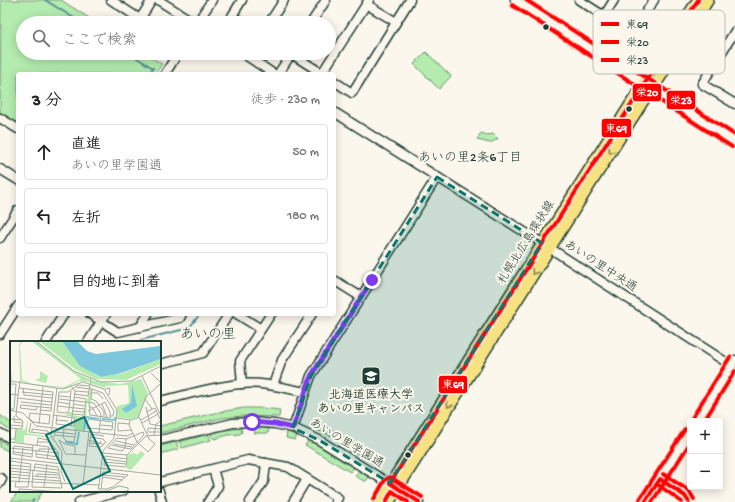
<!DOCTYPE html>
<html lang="ja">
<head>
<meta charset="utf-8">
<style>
	body { margin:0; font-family:"Gochi Hand","Klee One",sans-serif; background:#f6f6f6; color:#222 }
	.controls { position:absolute; right:12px; bottom:12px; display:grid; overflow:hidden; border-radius:4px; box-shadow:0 2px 10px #0003 }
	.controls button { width:36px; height:36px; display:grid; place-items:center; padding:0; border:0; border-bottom:1px solid #e0e0e0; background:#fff; color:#222; font:20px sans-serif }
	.stop { position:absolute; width:12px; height:12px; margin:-9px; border:3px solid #7c3aed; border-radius:50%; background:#fff }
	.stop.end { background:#7c3aed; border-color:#fff; box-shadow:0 1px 4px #0008 }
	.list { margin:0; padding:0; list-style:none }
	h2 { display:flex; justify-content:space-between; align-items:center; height:52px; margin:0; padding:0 16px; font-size:17px }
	h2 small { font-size:13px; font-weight:400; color:#767676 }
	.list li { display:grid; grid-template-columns:26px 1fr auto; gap:12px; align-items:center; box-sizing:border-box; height:56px; margin:0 8px 8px; padding:0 8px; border:1px solid #e0e0e0; border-radius:4px }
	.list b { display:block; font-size:15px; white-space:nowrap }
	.list p { margin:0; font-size:13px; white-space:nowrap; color:#767676 }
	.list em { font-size:13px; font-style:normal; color:#767676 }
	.icon { flex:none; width:22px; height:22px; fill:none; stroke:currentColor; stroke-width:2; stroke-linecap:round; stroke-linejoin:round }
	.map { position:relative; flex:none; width:735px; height:502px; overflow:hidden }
	.search { position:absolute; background:#fff; box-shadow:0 2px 10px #0003; left:16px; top:16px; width:320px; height:44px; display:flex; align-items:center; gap:10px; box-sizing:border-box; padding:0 14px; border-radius:22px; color:#767676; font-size:15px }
	.panel { position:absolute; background:#fff; box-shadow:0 2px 10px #0003; left:16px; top:72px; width:320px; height:244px; border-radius:4px }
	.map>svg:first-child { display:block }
	.green { fill:#b4ebae; stroke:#6a9471 }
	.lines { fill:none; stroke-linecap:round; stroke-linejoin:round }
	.stream { stroke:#579099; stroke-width:2 }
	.minor-casing { stroke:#1f3d34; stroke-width:11 }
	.major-casing { stroke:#1f3d34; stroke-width:13 }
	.minor { stroke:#fbf7ec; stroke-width:8 }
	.major { stroke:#f7e281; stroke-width:10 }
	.bus-1-casing { stroke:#fbf7ec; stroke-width:7 }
	.bus-2-casing { stroke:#fbf7ec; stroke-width:7 }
	.bus-3-casing { stroke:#fbf7ec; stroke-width:7 }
	.bus-1 { stroke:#f00; stroke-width:4 }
	.bus-2 { stroke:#f00; stroke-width:4 }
	.bus-3 { stroke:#f00; stroke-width:4 }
	.oneway { stroke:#808757 }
	.route { stroke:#7c3aed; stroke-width:5 }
	.marked { fill:#0f766e; fill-opacity:0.2; stroke:#0f766e; stroke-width:3; stroke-dasharray:8 5; stroke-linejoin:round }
	.bus-dot { fill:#1f3d34; stroke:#fbf7ec; stroke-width:1.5 }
	.labels { text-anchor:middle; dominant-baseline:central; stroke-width:4; stroke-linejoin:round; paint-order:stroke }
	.street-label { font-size:12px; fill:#1f3d34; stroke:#fbf7ec }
	.poi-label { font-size:12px; font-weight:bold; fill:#1f3d34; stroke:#fbf7ec }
	.neighbourhood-label { font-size:13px; fill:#1f3d34; stroke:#fbf7ec }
	.quarter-label { font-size:14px; fill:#1f3d34; stroke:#fbf7ec }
	.inset-river { fill:none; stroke:#7dc7dd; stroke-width:2 }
	.inset-road { fill:none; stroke:#a3ada2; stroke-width:1 }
	.view { fill:#0f766e; fill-opacity:0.15; stroke:#0f766e; stroke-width:2 }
	.inset-edge { fill:none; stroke:#1f3d34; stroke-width:2 }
	.key { fill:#fbf7ec; stroke:#b9bfb5; stroke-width:1 }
	.key-label { font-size:11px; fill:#1f3d34 }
	.line-badge { stroke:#fbf7ec; stroke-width:1.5 }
	.badge-label { font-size:11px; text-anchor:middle; font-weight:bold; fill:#fff }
</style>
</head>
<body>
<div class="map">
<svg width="735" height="502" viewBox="0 0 735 502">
	<rect width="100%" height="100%" fill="#fbf7ec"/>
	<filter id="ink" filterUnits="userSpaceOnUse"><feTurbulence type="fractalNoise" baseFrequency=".025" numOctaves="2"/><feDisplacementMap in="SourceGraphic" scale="8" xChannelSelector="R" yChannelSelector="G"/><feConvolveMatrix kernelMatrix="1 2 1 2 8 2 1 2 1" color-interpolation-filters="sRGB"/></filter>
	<g filter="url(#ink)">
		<g class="green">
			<path d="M 1,0 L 61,0 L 97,23 L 23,23 L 23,53 L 144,53 L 162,64 L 155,74 L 18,74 L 18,124 L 0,112 Z"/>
			<path d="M 426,52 L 451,76 L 439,89 L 414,64 Z"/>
			<path d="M 482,133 L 487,135 L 493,134 L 498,139 L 490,143 L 477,140 L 480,134 Z"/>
			<path d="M 244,408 L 262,408 L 280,410 L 279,417 L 242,416 L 222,418 L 160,433 L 160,426 L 219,412 Z"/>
			<path d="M 0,415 L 11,423 L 11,431 L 0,424 Z"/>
			<path d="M 315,422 L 334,431 L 331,436 L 312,428 Z"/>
			<path d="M 255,427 L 267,428 L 269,429 L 268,433 L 254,433 Z"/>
			<path d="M 241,428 L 242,432 L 240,434 L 228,435 L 214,439 L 210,434 L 225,430 Z"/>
			<path d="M 287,432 L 296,435 L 297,436 L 295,440 L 286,438 Z"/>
			<path d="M 208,434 L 211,440 L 182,448 L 179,442 Z"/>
			<path d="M 0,440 L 11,447 L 8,451 L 0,447 Z"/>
			<path d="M 347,440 L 379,460 L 376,465 L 344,445 Z"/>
			<path d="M 308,441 L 316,444 L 354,468 L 350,472 L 305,445 Z"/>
			<path d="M 176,442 L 179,449 L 160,454 L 160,446 Z"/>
			<path d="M 359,471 L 369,477 L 366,481 L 364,481 L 355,476 Z"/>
			<path d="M 18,491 L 25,495 L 28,491 L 43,491 L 36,502 L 11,502 Z"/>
		</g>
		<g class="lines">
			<g class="stream">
				<path d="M 45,0 L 82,23"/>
				<path d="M 129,53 L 153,68 L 149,74"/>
				<path d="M 139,342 L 141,340 L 189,328 L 200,314"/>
				<path d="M 32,502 L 34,499"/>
			</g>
			<defs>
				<g id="minor">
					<path d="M 111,0 L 140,19 L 152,0"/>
					<path d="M 158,0 L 195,23"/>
					<path d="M 242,0 L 232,16 L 243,23"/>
					<path d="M 515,0 L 735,142"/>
					<path d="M 579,0 L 604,16 L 633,32 L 654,0"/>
					<path d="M 366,4 L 396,22"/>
					<path d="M 604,16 L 614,0"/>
					<path d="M 197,23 L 212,0"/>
					<path d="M 269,23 L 284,0"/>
					<path d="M 311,23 L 326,0"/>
					<path d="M 735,31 L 702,84 L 735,104"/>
					<path d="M 242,53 L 274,74"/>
					<path d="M 290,53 L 323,74"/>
					<path d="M 322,73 L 369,0"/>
					<path d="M 165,74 L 178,53"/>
					<path d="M 278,74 L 292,53"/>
					<path d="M 334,81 L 352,93 L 410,0"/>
					<path d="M 334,112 L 542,243 L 732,366"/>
					<path d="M 0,118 L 18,129"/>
					<path d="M 0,169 L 18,180"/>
					<path d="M 0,238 L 18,210"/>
					<path d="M 334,280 L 361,297"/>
					<path d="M 90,314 L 118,332 L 180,318 L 182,314"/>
					<path d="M 237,314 L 261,329"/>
					<path d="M 140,327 L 148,314"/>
					<path d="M 0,334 L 18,306"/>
					<path d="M 46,342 L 64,314"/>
					<path d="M 88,342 L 106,314"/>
					<path d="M 160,364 L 203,353 L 229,314"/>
					<path d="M 242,384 L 240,361 L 271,314"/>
					<path d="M 273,385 L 282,360 L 312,314"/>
					<path d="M 160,401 C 187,395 214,386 241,384 C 263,382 284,388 305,392"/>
					<path d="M 697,421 L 735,360"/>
					<path d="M 293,428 L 311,376 L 437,177"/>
					<path d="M 0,433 L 11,439"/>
					<path d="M 160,440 L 233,423 L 251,422 L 275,424 L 293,428 L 319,440 L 419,502"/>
					<path d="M 0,478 L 2,479 L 0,483"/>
					<path d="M 160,482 L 248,460 L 288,467 L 338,498 L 335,502"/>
					<path d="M 159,491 L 162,502"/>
					<path d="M 79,502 L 123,491"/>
					<path d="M 208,502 L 218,486 L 213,469"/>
					<path d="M 250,502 L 264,481 L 266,463"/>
					<path d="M 293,502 L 307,479"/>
					<path d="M 645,502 L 690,432"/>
				</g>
				<g id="major">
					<path d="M 379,502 L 651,72 L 698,0"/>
					<path d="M 389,502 L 645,98 L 659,79 L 708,0"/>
				</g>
			</defs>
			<use href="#minor" class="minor-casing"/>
			<use href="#major" class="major-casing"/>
			<use href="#minor" class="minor"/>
			<use href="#major" class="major"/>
			<defs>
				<g id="bus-1">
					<path d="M 419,502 L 390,483 L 698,0"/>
					<path d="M 645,502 L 660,479 L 685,496 L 689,502"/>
				</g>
				<g id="bus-2">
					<path d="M 512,5 L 732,147"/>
					<path d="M 704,421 L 735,371"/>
					<path d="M 657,484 L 682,502"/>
					<path d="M 386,502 L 392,491 L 408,502"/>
					<path d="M 652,502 L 690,443"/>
				</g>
				<g id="bus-3">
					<path d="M 526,0 L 735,135"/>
					<path d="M 692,418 L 730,357"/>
					<path d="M 663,474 L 689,491 L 694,499"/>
					<path d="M 374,499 L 385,480 L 390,477 L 422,497"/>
					<path d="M 640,499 L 685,429"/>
				</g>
			</defs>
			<use href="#bus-1" class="bus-1-casing"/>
			<use href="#bus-2" class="bus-2-casing"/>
			<use href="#bus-3" class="bus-3-casing"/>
			<use href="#bus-1" class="bus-1"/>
			<use href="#bus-2" class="bus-2"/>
			<use href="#bus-3" class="bus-3"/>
		</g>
		<defs><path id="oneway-chevron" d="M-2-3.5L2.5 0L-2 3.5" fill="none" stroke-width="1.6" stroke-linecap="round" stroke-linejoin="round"/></defs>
		<g class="oneway">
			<use href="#oneway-chevron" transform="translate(611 151) rotate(122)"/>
			<use href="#oneway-chevron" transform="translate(534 272) rotate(122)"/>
			<use href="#oneway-chevron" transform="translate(449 405) rotate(122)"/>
		</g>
	</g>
	<g class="lines" filter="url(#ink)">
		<path class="route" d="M 252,422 L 275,424 L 293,428 L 311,376 L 372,280"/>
	</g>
	<path class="marked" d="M 437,177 L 542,243 L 390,483 L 319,440 L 293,428 L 311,376 Z"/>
	<defs>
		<symbol id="university-square" viewBox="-11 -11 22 22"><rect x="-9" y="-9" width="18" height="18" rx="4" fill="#1f3d34" stroke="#fbf7ec"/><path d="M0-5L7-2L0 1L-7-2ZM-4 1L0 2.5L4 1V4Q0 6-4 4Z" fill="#fff"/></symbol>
	</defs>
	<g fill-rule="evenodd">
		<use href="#university-square" x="360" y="365" width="22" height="22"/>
	</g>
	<g class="bus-dot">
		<circle cx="546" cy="27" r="3.5"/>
		<circle cx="629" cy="109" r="3.5"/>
		<circle cx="408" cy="455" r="3.5"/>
	</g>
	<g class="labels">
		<g class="street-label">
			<text transform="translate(527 243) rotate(-58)">札幌北広島環状線</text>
			<text transform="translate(600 267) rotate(33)">あいの里中央通</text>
			<text transform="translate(346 444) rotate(31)">あいの里学園通</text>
		</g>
		<g class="poi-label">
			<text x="371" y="396">北海道医療大学<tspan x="371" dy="14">あいの里キャンパス</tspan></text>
		</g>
		<g class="neighbourhood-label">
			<text x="470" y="158">あいの里2条6丁目</text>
		</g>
		<g class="quarter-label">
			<text x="208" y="335">あいの里</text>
		</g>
	</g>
	<g transform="translate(10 341)">
		<rect width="151" height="151" fill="#fbf7ec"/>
		<path d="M 12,0 L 14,0 L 10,4 L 12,39 L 23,43 L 54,46 L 71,38 L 21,0 L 26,0 L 65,31 L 80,38 L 79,41 L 69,40 L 56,47 L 23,44 L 10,40 L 9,3 ZM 29,0 L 52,0 L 70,24 L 90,36 L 110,33 L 151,18 L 151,23 L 116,39 L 86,38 L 65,28 ZM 30,30 L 38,35 L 36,42 L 25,39 L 30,37 ZM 131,38 L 138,52 L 128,76 L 121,78 L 107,76 L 107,65 L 119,62 L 118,44 L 96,45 L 95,47 L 80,42 L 81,39 L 110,43 ZM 81,44 L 81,61 L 77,61 L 75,90 L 64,89 L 65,76 L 45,73 L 57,74 L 57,71 L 62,71 L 62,74 L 73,76 ZM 18,79 L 17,92 L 40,96 L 41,94 L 45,103 L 41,97 L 17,94 L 14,94 L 14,102 L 4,101 L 6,88 L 15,89 ZM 131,110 L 135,113 L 121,129 L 117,128 L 117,114 L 124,112 L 127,114 Z" fill="#b4ebae"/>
		<path d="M 52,0 L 67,0 L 77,10 L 86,13 L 150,5 L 151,18 L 108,33 L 91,36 L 70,25 ZM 122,43 L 127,65 L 116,72 L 112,68 L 121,62 Z" fill="#7dc7dd"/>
		<path class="inset-river" d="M 92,78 L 105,79 L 105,76M 74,89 L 76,76 L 89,78M 55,101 L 67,103 L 69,91"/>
		<path class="inset-road" d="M 26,0 L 64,30 L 91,41 L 121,40 L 151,25M 0,16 L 1,40M 141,32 L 151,42M 132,35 L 151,75M 0,40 L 53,48 L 73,41 L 94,48 L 107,69 L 104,97 L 93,110 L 89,144 L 0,140M 0,43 L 6,43 L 4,68 L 1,68M 66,46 L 79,48M 9,47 L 43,51 L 41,70 L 30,69M 13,47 L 14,54 L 42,57M 47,47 L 41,94 L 52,111 L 51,130 L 55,141M 79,47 L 93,52 L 104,70 L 103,75 L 100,75M 82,48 L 81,58 L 86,60 L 94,71 L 94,76M 95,48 L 100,47 L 99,54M 61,50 L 59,69 L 57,72 L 47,71 L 49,51 L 58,51 L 68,44 L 79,45M 65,50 L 78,51M 12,51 L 42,54M 82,52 L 88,52 L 93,58M 0,53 L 8,54 L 6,75 L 13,80 L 12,88 L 0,87M 64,53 L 78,55 L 81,37M 8,54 L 10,40M 49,55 L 61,56M 8,57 L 42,61M 49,58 L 84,62 L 91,73 L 89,92M 135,58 L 142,68M 11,61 L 41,64M 48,61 L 60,63M 79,62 L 80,74 L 100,77 L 100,71 L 95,61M 63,63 L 75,65M 92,63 L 97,76M 11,64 L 41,67M 11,64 L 10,67 L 26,69 L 27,66M 47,65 L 75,68M 79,66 L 82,66 L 87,75M 136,66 L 140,83 L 151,85M 0,69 L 13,72 L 26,85 L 117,95 L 123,92M 62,70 L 74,71M 78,70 L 95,61M 136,71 L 145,67 L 151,80M 30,73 L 20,72 L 19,77 L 23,81 L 39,83 L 40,74 L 30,73M 62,73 L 74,74 L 76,58 L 64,56M 43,74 L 65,77 L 64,85 L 46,83 L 47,74M 4,75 L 4,81 L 12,82M 106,77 L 121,79 L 128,77 L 136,56 L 151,42M 0,78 L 12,79M 78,78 L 103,81 L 102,89 L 77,87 ZM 46,79 L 58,80M 120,79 L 119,84 L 127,101 L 138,111 L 145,103 L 139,98 L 129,76M 131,79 L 146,70M 21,82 L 19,91 L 38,93 L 38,90 L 22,88 L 22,91M 132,82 L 148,73M 29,83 L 33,46M 120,83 L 108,82 L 108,90 L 122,89M 0,84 L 12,85M 90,84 L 102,85M 61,85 L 65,50 L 61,45M 54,88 L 53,96 L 56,100 L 64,101 L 66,90M 138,90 L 138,87 L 151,88M 133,91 L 134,94 L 121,108 L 115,107 L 116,98 ZM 137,91 L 151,91M 44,94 L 65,96M 144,94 L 146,83 L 151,80M 94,95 L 81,93 L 79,105 L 91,106 L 96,101M 44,96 L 45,91 L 65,93M 80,96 L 93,98 L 96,102M 0,98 L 5,98 L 6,88M 78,99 L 93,103M 106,100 L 124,104M 0,101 L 39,106 L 37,118M 27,101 L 40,101M 80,102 L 89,103 L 91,100M 104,103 L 122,106M 102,104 L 115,107M 0,107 L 49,112M 23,107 L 4,105 L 3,113 L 22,116 L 23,104M 98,107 L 107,97 L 116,98M 98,107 L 112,110 L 115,107M 26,110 L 26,116 L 49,119 L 48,111 L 38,99 L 28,97 L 27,104M 3,111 L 22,113M 29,111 L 29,108 L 46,108M 55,112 L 49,99 L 55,103 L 65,105 L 65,113M 92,112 L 117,114 L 136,95 L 151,94M 26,113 L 49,116M 55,113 L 76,114M 116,114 L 117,116 L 117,118 L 116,126 L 94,124 L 95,115 L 117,118M 0,117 L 151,134M 95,118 L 117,121M 94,121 L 116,123M 0,124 L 21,126M 0,125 L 1,120 L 21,123 L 18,146 L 5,146 L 6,141M 24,126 L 48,129M 0,127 L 48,132M 23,129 L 22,146 L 52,147 L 48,126 L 25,123 L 24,129M 0,130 L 20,132M 0,133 L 20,135M 92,134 L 115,136M 23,135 L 50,137M 0,136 L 19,138M 27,136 L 27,133 L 49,134M 92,136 L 113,139M 23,138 L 51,140M 9,142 L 13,107M 73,143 L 79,90M 89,144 L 88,148 L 96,148 L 103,146 L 118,134 L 93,131 L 91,148M 34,146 L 37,123M 9,151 L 9,148 L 51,151M 72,151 L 97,150 L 109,145 L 118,147 L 118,151M 106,151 L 118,150"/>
		<path class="view" d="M 74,76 L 100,130 L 63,148 L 36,94 Z"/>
		<rect width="151" height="151" class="inset-edge"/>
	</g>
	<rect x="593" y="10" width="132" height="64" rx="6" class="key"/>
	<rect x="601" y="22" width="18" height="4" fill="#f00"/>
	<rect x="601" y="40" width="18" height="4" fill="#f00"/>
	<rect x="601" y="58" width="18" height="4" fill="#f00"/>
	<g class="key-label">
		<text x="626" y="28">東69</text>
		<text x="626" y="46">栄20</text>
		<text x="626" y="64">栄23</text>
	</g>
	<g class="line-badge">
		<rect x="632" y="83" width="30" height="19" rx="4" fill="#f00"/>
		<rect x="666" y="90" width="30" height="20" rx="4" fill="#f00"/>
		<rect x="601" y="118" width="31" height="20" rx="4" fill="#f00"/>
		<rect x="438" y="375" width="30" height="19" rx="4" fill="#f00"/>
	</g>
	<g class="badge-label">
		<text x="647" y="96">栄20</text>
		<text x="681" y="104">栄23</text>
		<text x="616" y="132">東69</text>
		<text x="453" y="388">東69</text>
	</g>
</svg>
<div class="controls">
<button>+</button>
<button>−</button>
</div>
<div class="stop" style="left:252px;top:422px"></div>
<div class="stop end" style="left:372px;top:280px"></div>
<div class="search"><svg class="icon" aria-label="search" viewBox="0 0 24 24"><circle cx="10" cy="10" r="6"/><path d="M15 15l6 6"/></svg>ここで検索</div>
<section class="panel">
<h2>3 分<small>徒歩 · 230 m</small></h2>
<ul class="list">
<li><svg class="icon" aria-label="ahead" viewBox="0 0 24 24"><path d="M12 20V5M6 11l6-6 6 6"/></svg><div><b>直進</b><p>あいの里学園通</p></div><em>50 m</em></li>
<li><svg class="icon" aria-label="left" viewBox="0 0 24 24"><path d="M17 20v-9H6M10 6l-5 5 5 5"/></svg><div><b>左折</b></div><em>180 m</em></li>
<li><svg class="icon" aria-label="arrive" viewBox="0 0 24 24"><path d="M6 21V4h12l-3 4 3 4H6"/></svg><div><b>目的地に到着</b></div></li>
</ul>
</section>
</div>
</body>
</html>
